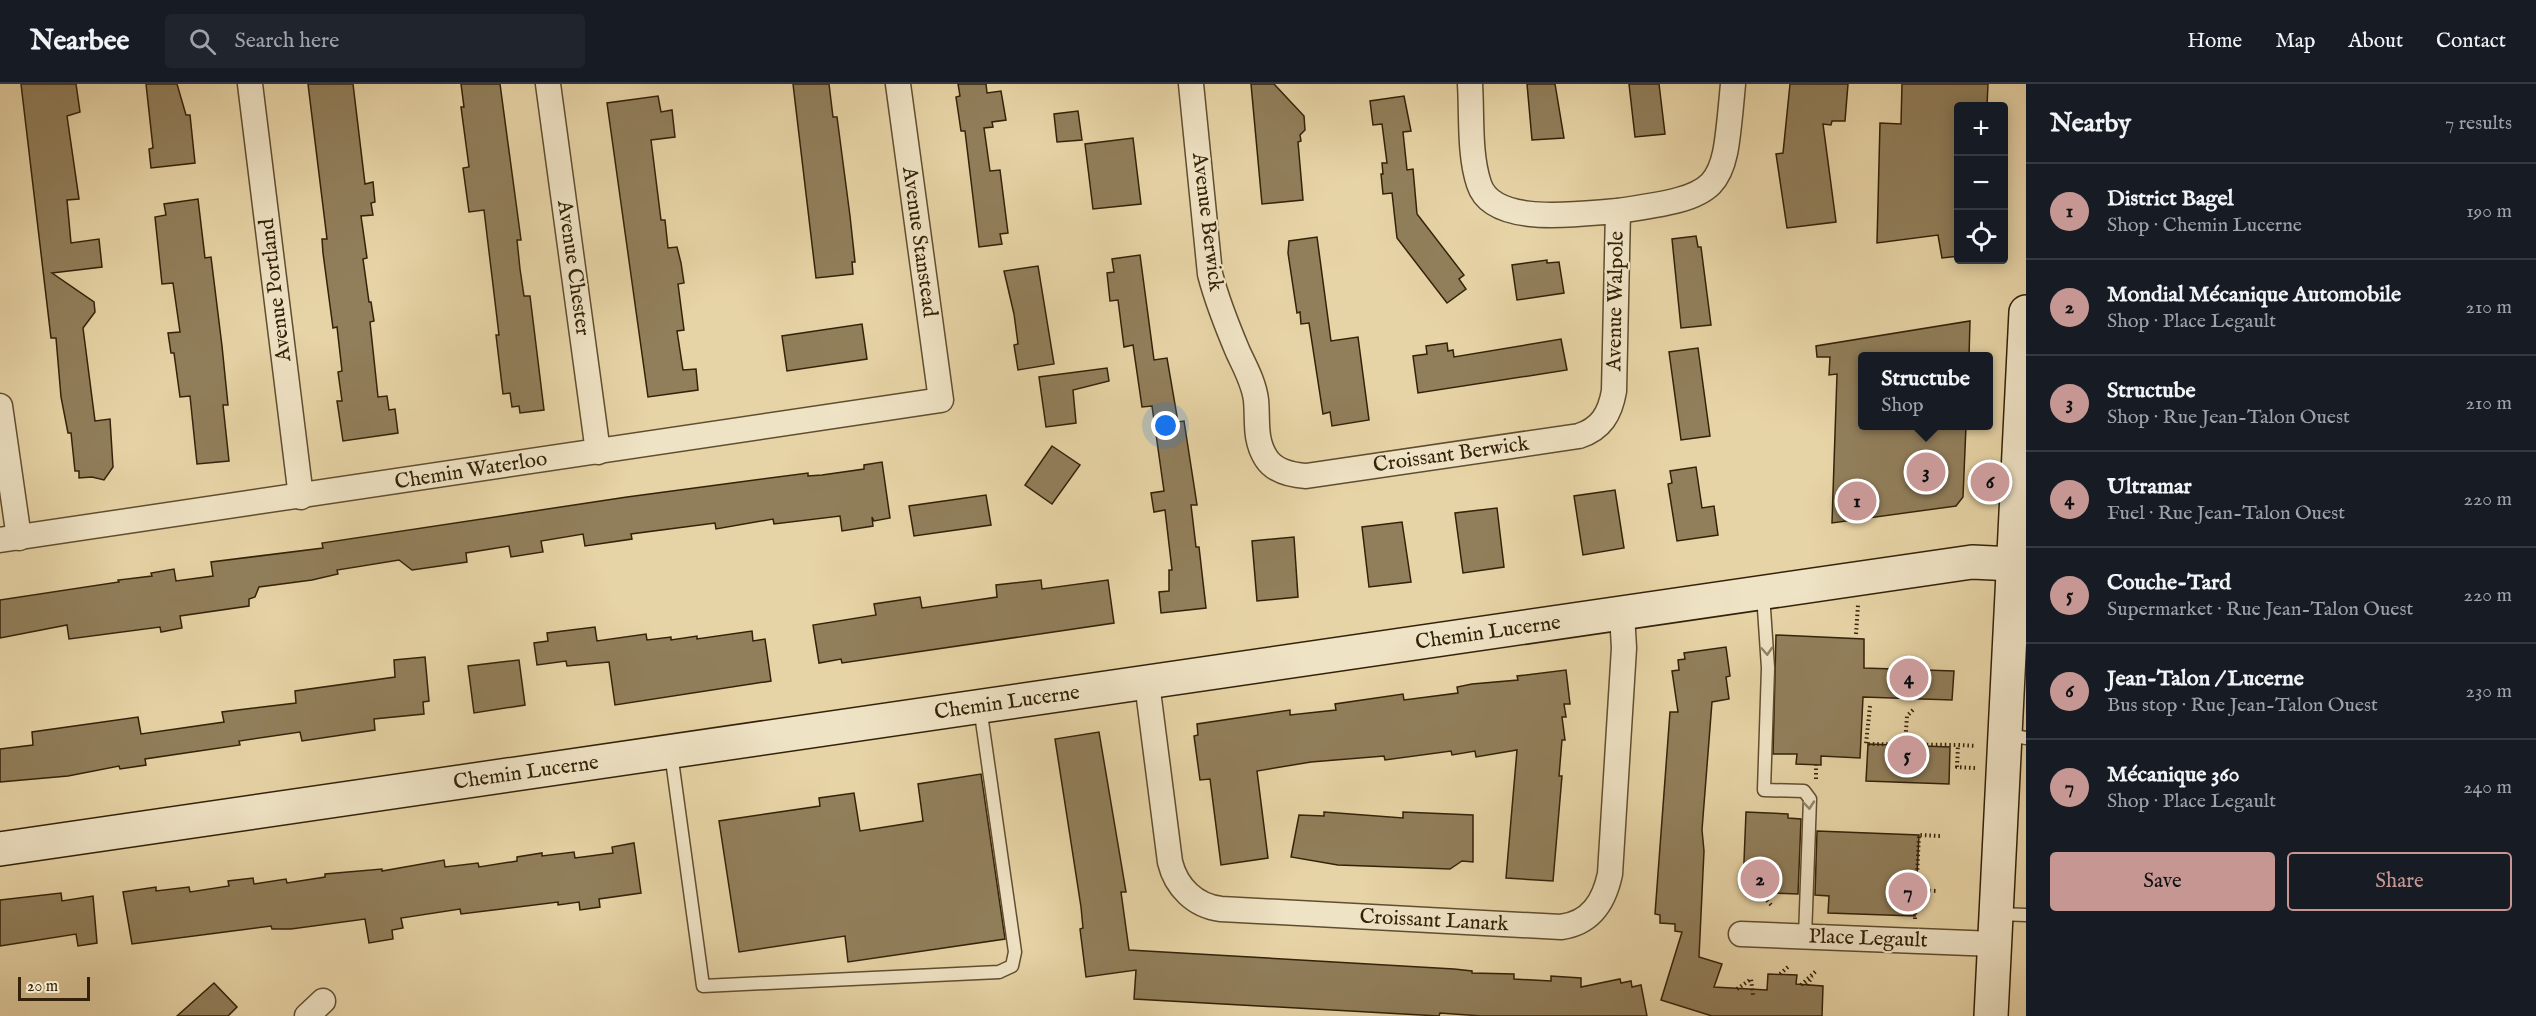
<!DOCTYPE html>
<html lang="en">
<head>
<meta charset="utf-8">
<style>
	body { margin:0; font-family:"IM FELL English",serif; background:#20242c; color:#f1f3f6 }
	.controls { position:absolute; right:18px; top:18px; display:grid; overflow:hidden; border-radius:6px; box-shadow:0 3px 15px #0003 }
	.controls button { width:54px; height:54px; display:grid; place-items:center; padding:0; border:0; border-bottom:2px solid #363941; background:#171b24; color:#f1f3f6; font:30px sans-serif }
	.scale { position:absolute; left:18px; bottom:15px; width:72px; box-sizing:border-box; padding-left:6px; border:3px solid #332209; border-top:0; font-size:16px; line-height:21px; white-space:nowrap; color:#332209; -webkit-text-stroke:4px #efe3c5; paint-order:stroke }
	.you { position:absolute; left:1166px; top:342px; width:21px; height:21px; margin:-15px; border:4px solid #fff; border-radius:50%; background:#1a73e8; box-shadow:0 0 0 9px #1a73e833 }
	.badge { display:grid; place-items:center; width:39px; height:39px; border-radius:50%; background:#c59692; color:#111; font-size:20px; font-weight:700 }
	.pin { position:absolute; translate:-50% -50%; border:3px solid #fff; box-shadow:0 2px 6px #0006 }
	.popup { position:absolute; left:1858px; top:268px; width:135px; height:78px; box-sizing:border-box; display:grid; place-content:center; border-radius:6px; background:#171b24; filter:drop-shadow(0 2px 4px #0005); font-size:20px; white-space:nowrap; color:#9ea1a6 }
	.popup b { font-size:22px; color:#f1f3f6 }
	.popup::after { content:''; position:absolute; left:50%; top:100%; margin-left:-12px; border:12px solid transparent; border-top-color:#171b24 }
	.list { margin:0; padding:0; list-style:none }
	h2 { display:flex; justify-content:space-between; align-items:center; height:78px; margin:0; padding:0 24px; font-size:26px }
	h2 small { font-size:20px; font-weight:400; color:#9ea1a6 }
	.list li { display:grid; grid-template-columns:39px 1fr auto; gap:18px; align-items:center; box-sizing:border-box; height:96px; padding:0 24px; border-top:2px solid #363941 }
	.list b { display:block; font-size:22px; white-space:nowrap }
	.list p { margin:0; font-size:20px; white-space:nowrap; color:#9ea1a6 }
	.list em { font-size:20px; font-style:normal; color:#9ea1a6 }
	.actions { display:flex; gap:12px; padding:18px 24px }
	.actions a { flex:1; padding:14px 0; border:2px solid #c59692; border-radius:6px; text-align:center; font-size:21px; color:#c59692 }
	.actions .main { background:#c59692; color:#111 }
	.icon { flex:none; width:33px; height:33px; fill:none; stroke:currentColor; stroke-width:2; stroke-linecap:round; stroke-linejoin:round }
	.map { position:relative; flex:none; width:2026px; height:932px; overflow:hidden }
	header { display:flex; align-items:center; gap:36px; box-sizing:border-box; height:84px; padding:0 30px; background:#171b24; border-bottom:2px solid #363941 }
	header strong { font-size:28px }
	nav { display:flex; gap:33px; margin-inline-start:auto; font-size:21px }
	.search { width:420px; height:54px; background:#20242c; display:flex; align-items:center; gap:15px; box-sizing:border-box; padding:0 21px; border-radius:6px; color:#9ea1a6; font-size:22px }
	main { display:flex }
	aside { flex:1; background:#171b24 }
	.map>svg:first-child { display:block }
	.building { fill:#917f5b; stroke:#332209; stroke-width:1.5 }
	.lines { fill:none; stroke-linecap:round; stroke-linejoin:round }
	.service-casing { stroke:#604e30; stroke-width:15 }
	.minor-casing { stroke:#604e30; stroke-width:27 }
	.secondary-casing { stroke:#332209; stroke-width:36 }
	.path { stroke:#332209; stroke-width:4; stroke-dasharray:1.5 3; stroke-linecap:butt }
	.service { stroke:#efe3c5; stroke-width:12 }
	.minor { stroke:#efe3c5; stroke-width:24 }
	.secondary { stroke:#efe3c5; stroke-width:33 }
	.oneway { stroke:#918267 }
	.labels { text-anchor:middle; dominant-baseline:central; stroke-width:4.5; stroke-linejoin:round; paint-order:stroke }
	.street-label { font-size:21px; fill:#332209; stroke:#efe3c5 }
</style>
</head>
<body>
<header>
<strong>Nearbee</strong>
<div class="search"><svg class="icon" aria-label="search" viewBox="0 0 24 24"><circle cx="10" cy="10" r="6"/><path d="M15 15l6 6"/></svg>Search here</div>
<nav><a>Home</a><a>Map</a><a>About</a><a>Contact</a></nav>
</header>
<main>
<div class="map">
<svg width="2026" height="932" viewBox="0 0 2026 932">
	<rect width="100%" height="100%" fill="#e7d4a6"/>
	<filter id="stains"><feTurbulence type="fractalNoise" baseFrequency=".00333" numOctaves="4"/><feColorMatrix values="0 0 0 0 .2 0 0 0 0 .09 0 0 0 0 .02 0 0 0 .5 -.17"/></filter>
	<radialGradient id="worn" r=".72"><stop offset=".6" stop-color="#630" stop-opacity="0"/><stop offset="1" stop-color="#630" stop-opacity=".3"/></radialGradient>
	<g class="building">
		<path d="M 21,0 L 76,0 L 80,28 L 67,32 L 79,115 L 67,116 L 71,159 L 99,155 L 102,183 L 52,189 L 94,218 L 95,228 L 83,244 L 95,337 L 110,335 L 113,383 L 104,396 L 92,393 L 79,394 L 79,387 L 75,387 L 71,349 L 68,349 L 61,313 L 56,254 L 51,254 Z"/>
		<path d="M 146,0 L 177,0 L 186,31 L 190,31 L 195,79 L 151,84 L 149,65 L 153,64 Z"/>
		<path d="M 308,0 L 353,0 L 365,100 L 373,98 L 375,118 L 371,119 L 373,131 L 361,132 L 367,174 L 363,175 L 369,218 L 371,218 L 374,237 L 370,238 L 378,313 L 387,312 L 389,326 L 395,325 L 398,349 L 343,357 L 337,317 L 342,317 L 338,288 L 342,287 L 337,243 L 333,244 L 323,169 L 322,155 L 327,155 Z"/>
		<path d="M 461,0 L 500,0 L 521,156 L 517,156 L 520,185 L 524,212 L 530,212 L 544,326 L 520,329 L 519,322 L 512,323 L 510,309 L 503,310 L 496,251 L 499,251 L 484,126 L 469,128 L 463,84 L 469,83 L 461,23 L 464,23 Z"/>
		<path d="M 793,0 L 829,0 L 833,33 L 837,33 L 850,132 L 855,178 L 852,178 L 853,190 L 816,194 Z"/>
		<path d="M 958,0 L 986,0 L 987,9 L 1001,7 L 1006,36 L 992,38 L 993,43 L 984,44 L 990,87 L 1000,86 L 1008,149 L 1000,150 L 1002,160 L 979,163 L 965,47 L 961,47 L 956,13 L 960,12 Z"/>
		<path d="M 1251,0 L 1274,0 L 1304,32 L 1305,46 L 1300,51 L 1301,57 L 1298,58 L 1303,116 L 1262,120 Z"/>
		<path d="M 1527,0 L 1555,0 L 1564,54 L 1532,56 Z"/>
		<path d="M 1629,0 L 1659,0 L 1665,50 L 1635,53 Z"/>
		<path d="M 1790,0 L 1848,0 L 1845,37 L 1832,37 L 1831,41 L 1823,40 L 1836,138 L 1787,144 L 1776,70 L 1783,69 Z"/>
		<path d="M 1902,0 L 1988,0 L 1987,22 L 1959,22 L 1959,172 L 1942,174 L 1938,151 L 1877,159 L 1880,39 L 1901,40 Z"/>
		<path d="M 658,12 L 661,28 L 672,26 L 675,53 L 651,56 L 661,136 L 665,136 L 668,164 L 677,163 L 681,179 L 684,199 L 678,200 L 684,246 L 677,247 L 683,286 L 696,285 L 698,306 L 648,313 L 607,19 Z"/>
		<path d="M 1404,12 L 1411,47 L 1403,48 L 1407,86 L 1413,85 L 1417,130 L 1464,191 L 1459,195 L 1466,205 L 1447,219 L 1397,154 L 1392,109 L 1383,110 L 1381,90 L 1383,90 L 1382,79 L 1387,79 L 1382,40 L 1373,41 L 1370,17 Z"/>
		<path d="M 1078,27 L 1082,56 L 1057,58 L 1054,30 Z"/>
		<path d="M 1133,54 L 1141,120 L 1093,125 L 1085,60 Z"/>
		<path d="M 198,115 L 205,174 L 211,173 L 222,262 L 228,321 L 223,321 L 229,377 L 197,380 L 190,312 L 180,313 L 174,269 L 171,269 L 168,249 L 180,248 L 173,199 L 162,200 L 155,133 L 166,131 L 164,120 Z"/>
		<path d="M 1696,152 L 1698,163 L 1701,163 L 1711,241 L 1681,244 L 1672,155 Z"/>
		<path d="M 1317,153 L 1331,257 L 1358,253 L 1369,336 L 1332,342 L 1330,328 L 1323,330 L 1309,239 L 1301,240 L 1300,228 L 1297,229 L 1288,169 L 1289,157 Z"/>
		<path d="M 1140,171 L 1154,276 L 1167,274 L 1178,338 L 1184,337 L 1197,421 L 1191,421 L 1196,463 L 1199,463 L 1206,524 L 1161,529 L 1159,508 L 1169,507 L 1169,486 L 1172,486 L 1165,426 L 1154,428 L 1151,409 L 1164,407 L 1152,322 L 1142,323 L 1133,261 L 1124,263 L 1118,216 L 1110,217 L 1107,189 L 1114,188 L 1112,175 Z"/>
		<path d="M 1547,176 L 1547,179 L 1559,178 L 1564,209 L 1517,216 L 1512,181 Z"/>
		<path d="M 1038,182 L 1054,280 L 1018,286 L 1014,261 L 1018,260 L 1014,230 L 1004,187 Z"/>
		<path d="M 1970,237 L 1969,273 L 1863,273 L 1863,342 L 1966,342 L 1963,413 L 1956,422 L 1832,439 L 1837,290 L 1829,291 L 1830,273 L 1817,273 L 1816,262 Z"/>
		<path d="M 862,240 L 867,275 L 787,287 L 782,252 Z"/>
		<path d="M 1561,255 L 1567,286 L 1418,309 L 1413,272 L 1427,270 L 1426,262 L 1447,259 L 1448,267 L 1453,266 L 1454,273 Z"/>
		<path d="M 1698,264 L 1710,352 L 1681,356 L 1669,268 Z"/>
		<path d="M 1107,284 L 1109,297 L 1073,306 L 1076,339 L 1046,343 L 1039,293 Z"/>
		<path d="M 1052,362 L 1080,381 L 1052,420 L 1025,401 Z"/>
		<path d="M 882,378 L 890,434 L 874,437 L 872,433 L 873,442 L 842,447 L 840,432 L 774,440 L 773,435 L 716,445 L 715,439 L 631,450 L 632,455 L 585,462 L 583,450 L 541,457 L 543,468 L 511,473 L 509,462 L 466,469 L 467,478 L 412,486 L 399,476 L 337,486 L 338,490 L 312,496 L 259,503 L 255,513 L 249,515 L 249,522 L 180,532 L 182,544 L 161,548 L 160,543 L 69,555 L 67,541 L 0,554 L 0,516 L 119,498 L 118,496 L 152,492 L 151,489 L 174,485 L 176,497 L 213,492 L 211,478 L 323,464 L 322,459 L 627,413 L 808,389 L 808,392 L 822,391 L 864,385 L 864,381 Z"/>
		<path d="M 1696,383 L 1702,424 L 1714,422 L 1718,451 L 1677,457 L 1668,400 L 1672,399 L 1670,387 Z"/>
		<path d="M 1615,406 L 1624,464 L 1583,471 L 1574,412 Z"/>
		<path d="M 986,411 L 991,441 L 914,452 L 909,422 Z"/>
		<path d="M 1497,424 L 1504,483 L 1463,489 L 1455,429 Z"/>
		<path d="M 1402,438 L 1411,498 L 1369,503 L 1362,443 Z"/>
		<path d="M 1294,453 L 1298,513 L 1257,517 L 1252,457 Z"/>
		<path d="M 1041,496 L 1042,505 L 1108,496 L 1114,539 L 842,579 L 841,575 L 819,579 L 813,541 L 876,531 L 874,520 L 920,513 L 922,524 L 997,513 L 996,501 Z"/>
		<path d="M 595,543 L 597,557 L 646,550 L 647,556 L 671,553 L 671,556 L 697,552 L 697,555 L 752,547 L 753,557 L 765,555 L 771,597 L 615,621 L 609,578 L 567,582 L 566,577 L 537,581 L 534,559 L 548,557 L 547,549 Z"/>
		<path d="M 1776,551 L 1864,555 L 1864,584 L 1954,587 L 1952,616 L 1863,613 L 1860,674 L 1821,672 L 1821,681 L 1796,680 L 1797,670 L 1773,670 Z"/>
		<path d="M 1726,563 L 1730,592 L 1726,593 L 1729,615 L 1712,618 L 1702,746 L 1704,767 L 1699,873 L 1722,880 L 1714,903 L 1767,906 L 1768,890 L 1797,891 L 1796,900 L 1823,902 L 1822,932 L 1712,932 L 1661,916 L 1682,848 L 1675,847 L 1675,840 L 1660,839 L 1660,831 L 1655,830 L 1670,628 L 1678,628 L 1672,587 L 1679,586 L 1678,576 L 1685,575 L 1684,569 Z"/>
		<path d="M 425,573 L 429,617 L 423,618 L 424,630 L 374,635 L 375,646 L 302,657 L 300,648 L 239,657 L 240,661 L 145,675 L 146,681 L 120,685 L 119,682 L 68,692 L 0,698 L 0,665 L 33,661 L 32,648 L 138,633 L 141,650 L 224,638 L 222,628 L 296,619 L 295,607 L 395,593 L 394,576 Z"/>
		<path d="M 519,576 L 525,621 L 474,629 L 468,582 Z"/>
		<path d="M 1566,586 L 1570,620 L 1564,620 L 1566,633 L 1562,633 L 1565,656 L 1562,656 L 1559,692 L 1562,692 L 1553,797 L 1506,794 L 1517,666 L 1476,673 L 1475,667 L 1452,671 L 1451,667 L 1385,676 L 1384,672 L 1311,678 L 1257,687 L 1268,774 L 1221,781 L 1210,695 L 1200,696 L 1194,652 L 1198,651 L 1197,640 L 1290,626 L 1290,631 L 1336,626 L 1335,620 L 1403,610 L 1404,616 L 1458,609 L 1457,603 L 1472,600 L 1518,596 L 1517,592 Z"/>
		<path d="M 1099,648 L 1126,808 L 1121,808 L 1129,866 L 1454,885 L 1472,887 L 1472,889 L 1514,890 L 1514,895 L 1551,897 L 1551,892 L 1581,894 L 1581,903 L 1620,895 L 1621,899 L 1631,897 L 1632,903 L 1641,901 L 1647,932 L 1482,932 L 1440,929 L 1439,932 L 1134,915 L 1136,886 L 1086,893 L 1080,845 L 1083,844 L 1081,823 L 1055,655 Z"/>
		<path d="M 1868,660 L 1950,663 L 1949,700 L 1866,697 Z"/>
		<path d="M 981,690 L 1005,855 L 848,878 L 845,852 L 739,868 L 719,737 L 820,722 L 819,714 L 854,709 L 860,747 L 923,737 L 918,700 Z"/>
		<path d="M 1324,728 L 1403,734 L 1403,728 L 1473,731 L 1473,778 L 1462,777 L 1450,785 L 1338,781 L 1291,773 L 1299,731 L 1324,732 Z"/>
		<path d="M 1746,728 L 1788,730 L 1788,734 L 1801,735 L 1798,810 L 1774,809 L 1775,803 L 1743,802 Z"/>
		<path d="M 1817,747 L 1919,751 L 1915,832 L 1828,829 L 1829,812 L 1815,811 Z"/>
		<path d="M 634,759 L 641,809 L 599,815 L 600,823 L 580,826 L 579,818 L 558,821 L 558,818 L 461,830 L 460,825 L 401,834 L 403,844 L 392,846 L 393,855 L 369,859 L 365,835 L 291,845 L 272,845 L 271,842 L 132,860 L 123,808 L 156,803 L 156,807 L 189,803 L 190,808 L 229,802 L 228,797 L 253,794 L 254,800 L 286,795 L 287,799 L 325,793 L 325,790 L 382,785 L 382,787 L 444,776 L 445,783 L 478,779 L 479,783 L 517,777 L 517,773 L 542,769 L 542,772 L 574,768 L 575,774 L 613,769 L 612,763 Z"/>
		<path d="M 61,809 L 62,817 L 93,812 L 97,859 L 78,862 L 76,850 L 0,862 L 0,816 Z"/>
		<path d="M 214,899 L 237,923 L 228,932 L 177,932 Z"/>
	</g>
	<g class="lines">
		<defs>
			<g id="service">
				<path d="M 1763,510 L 1768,584 L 1764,706 L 1804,707 L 1810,715 L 1805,853"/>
				<path d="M 2006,650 L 2026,654"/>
				<path d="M 671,669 L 703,902 L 999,888 L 1012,882 L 1015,868 L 980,623"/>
				<path d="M 1998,830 L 2026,831"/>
			</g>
			<g id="minor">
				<path d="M 250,0 L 301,413"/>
				<path d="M 548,0 L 598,368"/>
				<path d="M 1191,0 L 1210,190 C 1217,217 1227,242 1238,268 C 1245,283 1254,299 1256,316 C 1258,336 1254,355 1266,374 C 1274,387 1291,391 1306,392 L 1579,352 C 1601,345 1610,330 1614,307 L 1618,127 C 1582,129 1493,144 1479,100 C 1469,70 1472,32 1470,0"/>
				<path d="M 1618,127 C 1728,111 1723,106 1733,0"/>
				<path d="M 0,322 L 19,454"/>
				<path d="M 0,456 L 941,316 L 898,0"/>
				<path d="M 1147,599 L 1170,778 C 1176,803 1195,822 1221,825 L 1561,843 C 1591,839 1604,818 1610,790 L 1624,564 L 1622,530"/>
				<path d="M 1741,850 L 1995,860"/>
				<path d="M 307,932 L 323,917"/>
			</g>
			<g id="secondary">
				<path d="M 0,765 L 1972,478 L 2014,480"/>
				<path d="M 1991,932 L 2026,228"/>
			</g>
		</defs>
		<use href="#service" class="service-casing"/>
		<use href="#minor" class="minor-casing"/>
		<use href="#secondary" class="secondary-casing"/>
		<g class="path">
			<path d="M 1856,550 L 1858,521"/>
			<path d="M 1870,622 L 1866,660 L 1958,661"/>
			<path d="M 1905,661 L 1907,632 L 1914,625"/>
			<path d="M 1975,684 L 1957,683 L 1958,661 L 1976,662"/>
			<path d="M 1816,695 L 1816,681"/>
			<path d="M 1755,803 L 1772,822"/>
			<path d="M 1916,806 L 1937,807"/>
			<path d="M 1915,835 L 1919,751 L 1940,752"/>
			<path d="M 1780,890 L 1789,882"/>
			<path d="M 1801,901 L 1816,887"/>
			<path d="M 1807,901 L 1812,893"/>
			<path d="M 1737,905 L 1751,895 L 1753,911"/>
		</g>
		<use href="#service" class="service"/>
		<use href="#minor" class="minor"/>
		<use href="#secondary" class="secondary"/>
	</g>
	<defs><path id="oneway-chevron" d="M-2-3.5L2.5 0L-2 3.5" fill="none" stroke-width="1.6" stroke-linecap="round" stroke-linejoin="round" transform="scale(1.5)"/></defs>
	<g class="oneway">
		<use href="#oneway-chevron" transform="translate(1767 567) rotate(87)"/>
		<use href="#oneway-chevron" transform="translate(1809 721) rotate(85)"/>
	</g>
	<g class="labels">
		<g class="street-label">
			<text transform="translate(1207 138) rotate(83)">Avenue Berwick</text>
			<text transform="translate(919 158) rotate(82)">Avenue Stanstead</text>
			<text transform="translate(573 184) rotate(82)">Avenue Chester</text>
			<text transform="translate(276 206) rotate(-97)">Avenue Portland</text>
			<text transform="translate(1616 217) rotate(-89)">Avenue Walpole</text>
			<text transform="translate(1451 371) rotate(-8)">Croissant Berwick</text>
			<text transform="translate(471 387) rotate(-9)">Chemin Waterloo</text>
			<text transform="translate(1488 549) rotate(-8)">Chemin Lucerne</text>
			<text transform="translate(1007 619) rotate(-8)">Chemin Lucerne</text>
			<text transform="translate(526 689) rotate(-8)">Chemin Lucerne</text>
			<text transform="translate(1434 837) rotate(3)">Croissant Lanark</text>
			<text transform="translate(1868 855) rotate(2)">Place Legault</text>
		</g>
	</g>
	<rect width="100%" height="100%" filter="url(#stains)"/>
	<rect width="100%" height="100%" fill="url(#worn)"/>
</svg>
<div class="controls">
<button>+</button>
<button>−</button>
<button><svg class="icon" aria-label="locate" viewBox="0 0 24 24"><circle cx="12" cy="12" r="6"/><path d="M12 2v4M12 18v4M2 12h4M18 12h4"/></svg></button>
</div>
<div class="scale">20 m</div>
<div class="you"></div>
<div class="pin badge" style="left:1857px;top:417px">1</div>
<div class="pin badge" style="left:1760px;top:795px">2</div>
<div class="pin badge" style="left:1926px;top:388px">3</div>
<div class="popup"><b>Structube</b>Shop</div>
<div class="pin badge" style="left:1909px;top:594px">4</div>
<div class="pin badge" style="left:1907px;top:671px">5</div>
<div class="pin badge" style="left:1990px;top:398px">6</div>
<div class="pin badge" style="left:1908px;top:808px">7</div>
</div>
<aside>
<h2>Nearby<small>7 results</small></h2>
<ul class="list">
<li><span class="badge">1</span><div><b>District Bagel</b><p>Shop · Chemin Lucerne</p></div><em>190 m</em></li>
<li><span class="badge">2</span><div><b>Mondial Mécanique Automobile</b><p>Shop · Place Legault</p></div><em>210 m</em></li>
<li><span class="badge">3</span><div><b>Structube</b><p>Shop · Rue Jean-Talon Ouest</p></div><em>210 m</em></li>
<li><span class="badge">4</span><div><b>Ultramar</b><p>Fuel · Rue Jean-Talon Ouest</p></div><em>220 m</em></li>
<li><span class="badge">5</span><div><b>Couche-Tard</b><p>Supermarket · Rue Jean-Talon Ouest</p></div><em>220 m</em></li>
<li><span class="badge">6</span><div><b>Jean-Talon / Lucerne</b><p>Bus stop · Rue Jean-Talon Ouest</p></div><em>230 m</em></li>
<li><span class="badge">7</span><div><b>Mécanique 360</b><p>Shop · Place Legault</p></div><em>240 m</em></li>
</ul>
<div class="actions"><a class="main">Save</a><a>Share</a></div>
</aside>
</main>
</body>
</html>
